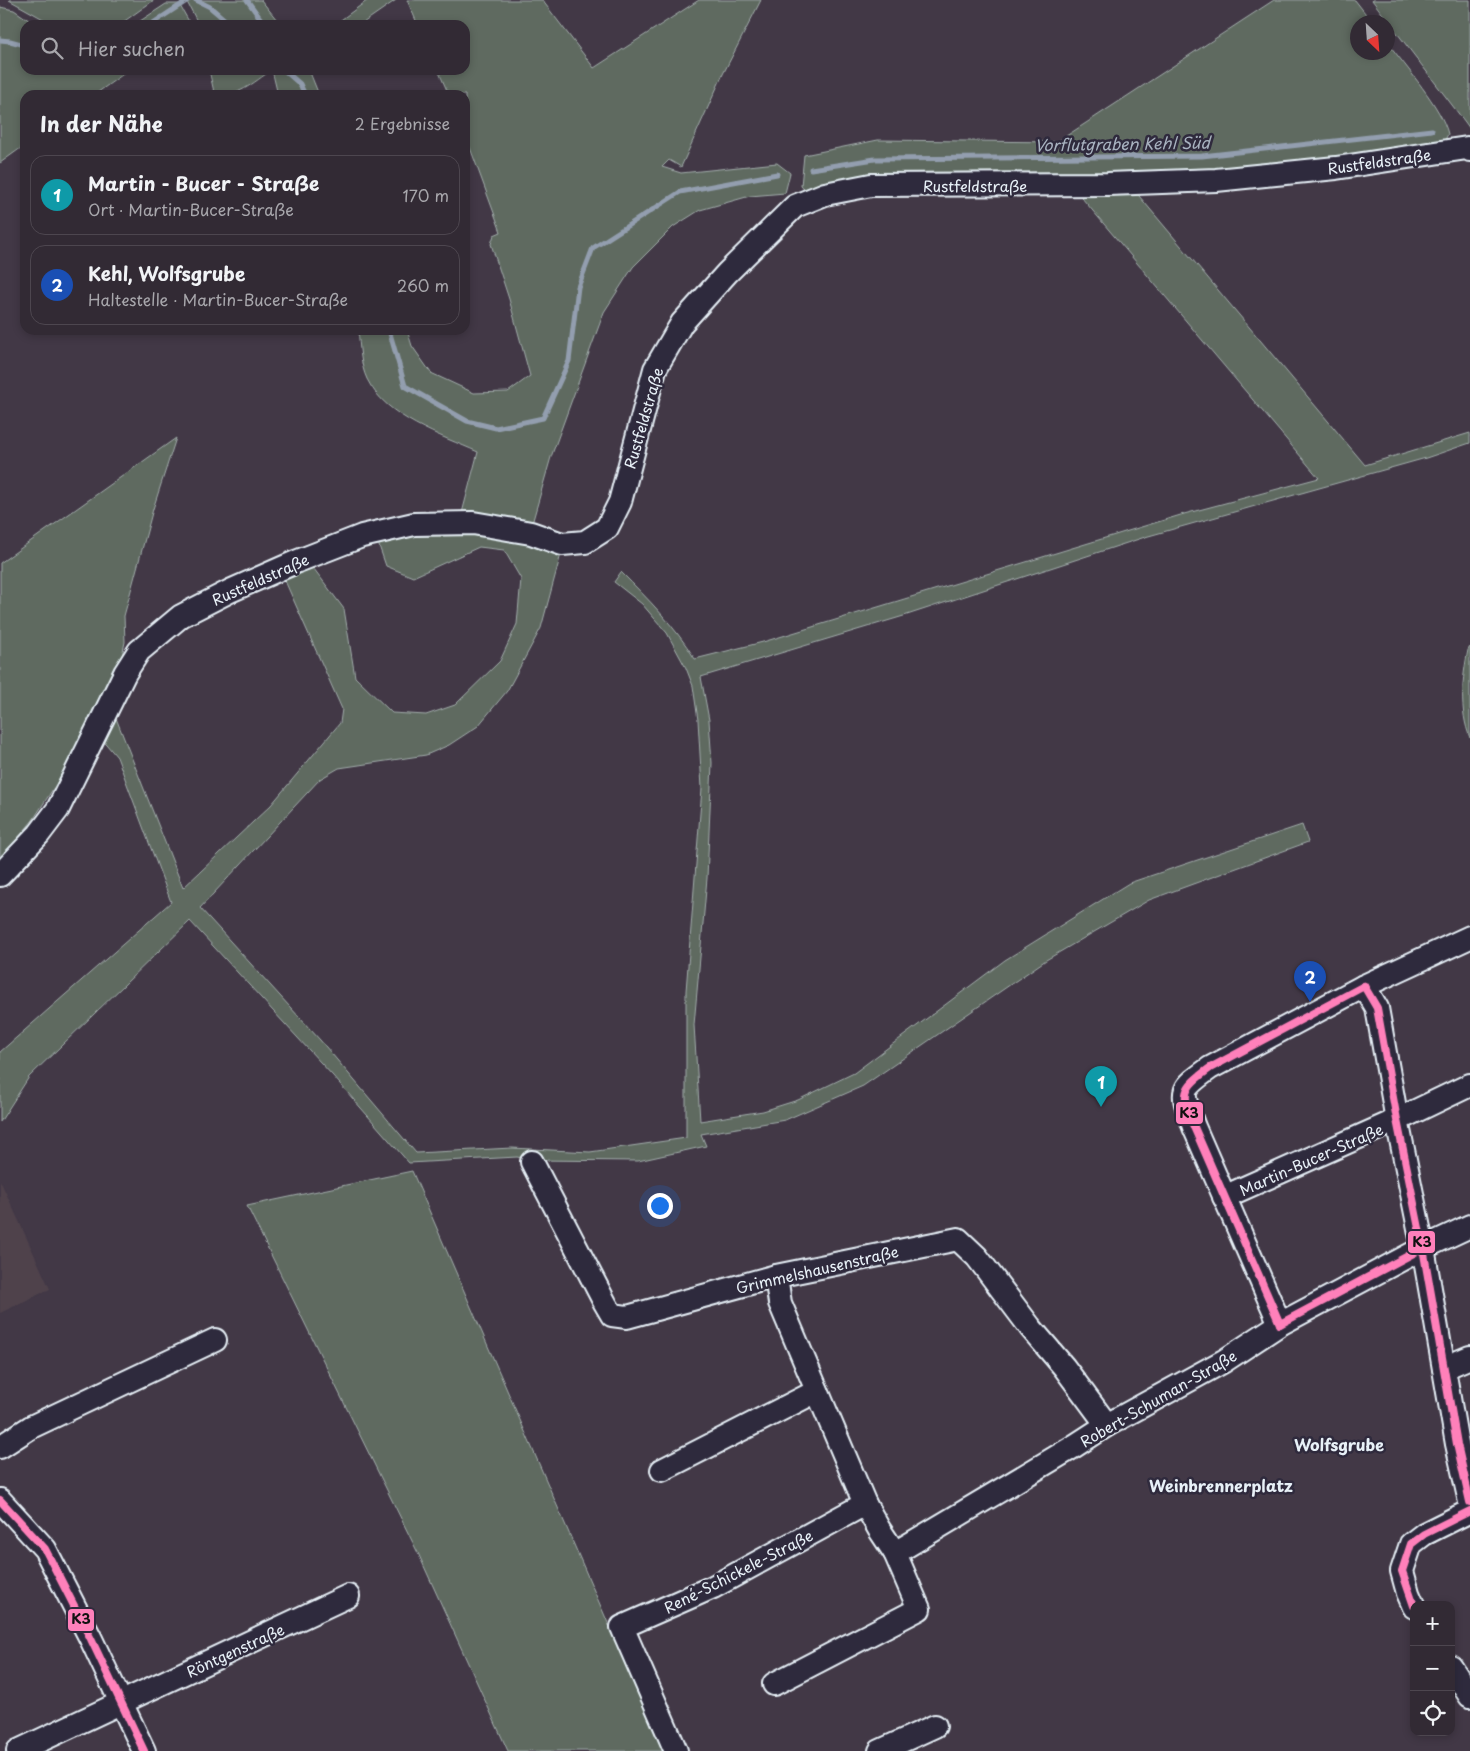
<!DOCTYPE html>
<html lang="de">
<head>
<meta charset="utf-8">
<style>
	body { margin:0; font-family:"Playpen Sans",sans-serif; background:#3d3640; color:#f1f3f6 }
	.controls { position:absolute; right:15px; bottom:15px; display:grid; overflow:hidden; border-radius:10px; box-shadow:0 2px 8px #0003 }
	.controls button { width:45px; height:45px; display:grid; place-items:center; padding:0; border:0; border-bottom:1px solid #4d464f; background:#322a34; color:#f1f3f6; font:25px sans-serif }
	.compass { position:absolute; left:1350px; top:15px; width:45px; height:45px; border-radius:50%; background:#322a34; box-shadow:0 2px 8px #0003; rotate:155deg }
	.you { position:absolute; left:659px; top:1205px; width:18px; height:18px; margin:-12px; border:4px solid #fff; border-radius:50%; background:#1a73e8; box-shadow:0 0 0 8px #1a73e833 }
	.badge { display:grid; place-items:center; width:32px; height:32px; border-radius:50%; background:#ea580c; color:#fff; font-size:16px; font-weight:700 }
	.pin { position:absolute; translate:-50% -41px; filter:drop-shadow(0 1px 2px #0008) }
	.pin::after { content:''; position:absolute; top:26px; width:18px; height:15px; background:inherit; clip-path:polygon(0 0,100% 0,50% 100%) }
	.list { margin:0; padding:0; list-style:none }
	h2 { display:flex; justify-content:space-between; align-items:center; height:65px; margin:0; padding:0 20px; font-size:21px }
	h2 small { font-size:16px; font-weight:400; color:#a8a7ac }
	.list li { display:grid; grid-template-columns:32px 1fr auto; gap:15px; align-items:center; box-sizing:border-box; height:80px; margin:0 10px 10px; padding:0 10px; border:1px solid #4d464f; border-radius:15px }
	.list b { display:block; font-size:19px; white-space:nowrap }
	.list p { margin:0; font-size:16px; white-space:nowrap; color:#a8a7ac }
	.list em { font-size:16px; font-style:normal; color:#a8a7ac }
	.icon { flex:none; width:28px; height:28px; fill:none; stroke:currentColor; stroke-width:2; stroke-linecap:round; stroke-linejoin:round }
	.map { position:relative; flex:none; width:1470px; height:1751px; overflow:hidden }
	.search { position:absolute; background:#322a34; box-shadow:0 2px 8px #0003; left:20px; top:20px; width:450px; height:55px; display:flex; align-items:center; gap:12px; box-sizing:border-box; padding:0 18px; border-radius:15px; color:#a8a7ac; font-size:19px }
	.panel { position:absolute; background:#322a34; box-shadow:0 2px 8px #0003; left:20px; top:90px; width:450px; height:245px; border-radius:15px }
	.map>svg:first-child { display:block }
	.built { fill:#4f424c }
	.green { fill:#5e6a60; stroke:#a3aeac }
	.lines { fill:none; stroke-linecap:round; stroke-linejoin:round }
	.stream { stroke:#939eaf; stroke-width:5 }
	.minor-casing { stroke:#e8f1f8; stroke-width:26 }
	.minor { stroke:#2f2a3d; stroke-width:22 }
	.bus-1-casing { stroke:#2f2a3d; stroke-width:11 }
	.bus-1 { stroke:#ff80ba; stroke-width:8 }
	.labels { text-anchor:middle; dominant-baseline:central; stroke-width:5; stroke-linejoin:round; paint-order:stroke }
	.street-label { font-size:15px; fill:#e8f1f8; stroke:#2f2a3d }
	.water-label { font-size:16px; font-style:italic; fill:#a9b3c1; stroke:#2f2a3d }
	.neighbourhood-label { font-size:16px; font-weight:bold; fill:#e8f1f8; stroke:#2f2a3d }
	.line-badge { stroke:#2f2a3d; stroke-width:2 }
	.pale-badge-label { font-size:14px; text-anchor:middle; font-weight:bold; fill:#111 }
</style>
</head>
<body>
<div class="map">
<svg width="1470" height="1751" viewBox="0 0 1470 1751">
	<rect width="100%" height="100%" fill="#423846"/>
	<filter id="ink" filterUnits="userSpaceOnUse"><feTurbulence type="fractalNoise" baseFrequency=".02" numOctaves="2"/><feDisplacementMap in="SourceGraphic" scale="10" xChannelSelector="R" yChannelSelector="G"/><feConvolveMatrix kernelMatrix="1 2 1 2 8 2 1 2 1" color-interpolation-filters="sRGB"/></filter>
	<g filter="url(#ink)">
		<path class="built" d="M 0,1180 L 50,1289 L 0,1313 Z"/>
		<g class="green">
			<path d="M 9,0 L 154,0 L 119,25 L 54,25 Z"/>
			<path d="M 186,0 L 261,0 L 281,25 L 199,25 Z"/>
			<path d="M 368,0 L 396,0 L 360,25 L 334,25 Z"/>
			<path d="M 407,0 L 542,0 L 594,68 L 699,0 L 761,0 L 723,74 L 681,167 L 669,160 L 662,167 L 681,173 L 777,163 L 790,173 L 785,193 L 750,196 L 700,210 L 673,227 L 633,267 L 604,312 L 551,457 L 531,527 L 462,513 L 478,452 C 440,435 386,418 367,379 C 360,364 360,346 358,330 L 407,330 L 412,346 L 431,373 L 474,393 L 508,392 L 530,376 L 509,299 L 491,244 L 494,235 L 501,232 L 465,134 L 465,95 L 449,95 L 438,70 L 465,70 L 465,25 L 418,25 Z"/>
			<path d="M 1274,0 L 1355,0 L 1372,22 L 1358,22 L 1358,52 L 1388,52 L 1388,43 C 1405,66 1442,108 1448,134 L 1444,142 L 1431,146 L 1193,174 L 808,194 L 801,186 L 804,155 L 878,140 L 1057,142 Z"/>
			<path d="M 1372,0 L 1470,0 L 1470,129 L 1465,122 Z"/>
			<path d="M 166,4 L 179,4 L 191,25 L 134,25 Z"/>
			<path d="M 0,7 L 14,10 L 36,25 L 25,25 L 25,70 L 129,70 L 94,95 L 25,95 L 25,145 L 0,163 Z"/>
			<path d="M 209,70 L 309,70 L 319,95 L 278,95 L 272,70 C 253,82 237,100 214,92 Z"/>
			<path d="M 1134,190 L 1365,465 L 1470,433 L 1470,443 L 1426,458 L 1145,537 L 907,615 L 701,677 L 709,720 L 712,763 L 707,878 L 694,1025 L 700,1121 L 763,1111 L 798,1100 L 854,1073 L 1005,960 L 1129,883 L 1302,825 L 1308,842 L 1149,900 L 1046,960 L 863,1086 L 785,1120 L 701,1134 L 706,1146 L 638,1161 L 535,1160 L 517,1157 L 409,1163 L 333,1076 L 190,921 L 29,1077 L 0,1122 L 0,1052 L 171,902 L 117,757 L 101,738 L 114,713 L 183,888 L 271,805 L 340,723 L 342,709 L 282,574 L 311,565 L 344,609 L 355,677 L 392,713 L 426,715 L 455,705 L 500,661 L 517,624 L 521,579 L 504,550 L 479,547 L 413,577 L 386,566 L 376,537 L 434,526 L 516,536 L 561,554 L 541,628 L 507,691 L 478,726 L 449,745 L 426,755 L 339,768 L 320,779 L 200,908 L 320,1040 L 416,1153 L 512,1148 L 590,1152 L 686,1138 L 686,991 L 702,788 L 698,720 L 693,686 L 686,668 L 667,633 L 642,604 L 614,582 L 621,572 C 649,600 674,625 695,659 L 763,642 L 1184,514 L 1319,478 L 1076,191 Z"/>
			<path d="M 176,438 L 153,509 L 124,616 L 125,642 L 120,665 L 78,750 L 33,820 L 0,860 L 0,563 Z"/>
			<path d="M 1470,647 L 1470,738 C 1459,710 1462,679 1468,650 Z"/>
			<path d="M 412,1171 L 634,1683 L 664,1751 L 508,1751 L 418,1553 L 247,1206 Z"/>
		</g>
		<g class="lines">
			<g class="stream">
				<path d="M 196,0 L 210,7 L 231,25"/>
				<path d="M 247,0 L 265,25"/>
				<path d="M 150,25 L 188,0"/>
				<path d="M 0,40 L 10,41 L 25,45"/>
				<path d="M 284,70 L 300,84 L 305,95"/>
				<path d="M 811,169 L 875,159 L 1202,156 L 1432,130"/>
				<path d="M 389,330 L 405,386 L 467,421 L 496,428 L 543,418 L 569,361 L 578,287 L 593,248 L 680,192 L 777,174"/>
			</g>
			<defs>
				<g id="minor">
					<path d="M 0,875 L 39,834 L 58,809 L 125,673 L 139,651 L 181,616 L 230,591 L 298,561 L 362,536 L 414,524 L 473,523 L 531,533 L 562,544 L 585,542 L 607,528 L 620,502 L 655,369 L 682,323 L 727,273 L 795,206 L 825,194 L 871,185 L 1108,184 L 1216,180 L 1336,168 L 1467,148 L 1470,150"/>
					<path d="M 1364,986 L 1377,1008 L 1397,1120 L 1423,1248 L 1457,1444 L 1470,1502"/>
					<path d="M 532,1162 L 605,1303 L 612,1315 L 627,1317 L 776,1276 L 958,1239 L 977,1257 L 1030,1327 L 1064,1367 L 1107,1425"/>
					<path d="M 1224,1197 L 1397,1120 L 1470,1085"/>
					<path d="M 1280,1324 L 1194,1127 C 1181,1090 1178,1091 1210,1068 L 1364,986 L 1470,937"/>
					<path d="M 1444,1368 L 1470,1357"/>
					<path d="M 0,1447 L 31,1427 L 215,1340"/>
					<path d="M 662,1470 L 817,1391"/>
					<path d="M 0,1500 L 45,1549 L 91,1639 L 144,1751"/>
					<path d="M 895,1553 L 1073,1447 L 1107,1425 L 1224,1361 L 1280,1324 L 1423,1248 L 1470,1226"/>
					<path d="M 1414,1607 L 1408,1593 L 1402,1571 L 1411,1544 L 1424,1534 L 1470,1511"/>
					<path d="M 1451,1667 L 1470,1696"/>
					<path d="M 774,1684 L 919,1609 L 895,1553 L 879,1529 L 865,1504 L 780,1303 L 776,1276"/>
					<path d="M 18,1751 L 348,1596"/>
					<path d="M 676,1751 L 622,1627 L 713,1587 L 865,1504"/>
					<path d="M 880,1751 L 935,1726"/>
				</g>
			</defs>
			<use href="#minor" class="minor-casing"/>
			<use href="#minor" class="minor"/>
			<defs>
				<g id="bus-1">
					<path d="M 1364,986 L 1377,1008 L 1397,1120 L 1423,1248 L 1457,1444 L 1470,1502"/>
					<path d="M 1280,1324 L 1194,1127 C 1182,1093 1180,1090 1210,1068 L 1364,986"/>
					<path d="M 1280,1324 L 1423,1248"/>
					<path d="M 0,1500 L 45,1549 L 91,1639 L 144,1751"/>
					<path d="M 1414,1606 L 1402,1571 L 1411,1544 L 1424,1534 L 1470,1511"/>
				</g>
			</defs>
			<use href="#bus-1" class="bus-1-casing"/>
			<use href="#bus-1" class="bus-1"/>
		</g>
	</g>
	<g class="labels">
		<g class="street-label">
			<text transform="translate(1379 161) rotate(-8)">Rustfeldstraße</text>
			<text x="975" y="185">Rustfeldstraße</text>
			<text transform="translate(643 418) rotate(-74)">Rustfeldstraße</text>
			<text transform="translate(260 579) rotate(-24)">Rustfeldstraße</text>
			<text transform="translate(1311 1159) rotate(-24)">Martin-Bucer-Straße</text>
			<text transform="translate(817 1269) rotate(-13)">Grimmelshausenstraße</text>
			<text transform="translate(1158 1398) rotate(-30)">Robert-Schuman-Straße</text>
			<text transform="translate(738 1571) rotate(-27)">René-Schickele-Straße</text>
			<text transform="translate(235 1650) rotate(-25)">Röntgenstraße</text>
		</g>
		<g class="water-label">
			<text transform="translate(1122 143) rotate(-1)">Vorflutgraben Kehl Süd</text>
		</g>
		<g class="neighbourhood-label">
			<text x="1339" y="1444">Wolfsgrube</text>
			<text x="1221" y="1485">Weinbrennerplatz</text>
		</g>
	</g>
	<g class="line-badge">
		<rect x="1175" y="1101" width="29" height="24" rx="5" fill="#ff80ba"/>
		<rect x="1407" y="1230" width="29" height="24" rx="5" fill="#ff80ba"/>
		<rect x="67" y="1608" width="28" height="24" rx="5" fill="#ff80ba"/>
	</g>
	<g class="pale-badge-label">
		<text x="1189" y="1118">K3</text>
		<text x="1422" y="1247">K3</text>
		<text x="81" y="1624">K3</text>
	</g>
</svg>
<div class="controls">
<button>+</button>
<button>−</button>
<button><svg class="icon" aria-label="locate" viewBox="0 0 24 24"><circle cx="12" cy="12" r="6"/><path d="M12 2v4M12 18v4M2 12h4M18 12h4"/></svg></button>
</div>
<svg class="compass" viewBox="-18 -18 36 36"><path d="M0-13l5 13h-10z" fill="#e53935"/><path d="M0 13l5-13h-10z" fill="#a8a7ac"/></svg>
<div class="you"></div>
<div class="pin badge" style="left:1101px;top:1107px;background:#0f9aa8">1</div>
<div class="pin badge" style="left:1310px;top:1002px;background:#1a4fb4">2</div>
<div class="search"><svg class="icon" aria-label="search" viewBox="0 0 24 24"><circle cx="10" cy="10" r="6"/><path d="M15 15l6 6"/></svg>Hier suchen</div>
<section class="panel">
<h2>In der Nähe<small>2 Ergebnisse</small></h2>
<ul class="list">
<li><span class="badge" style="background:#0f9aa8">1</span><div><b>Martin - Bucer - Straße</b><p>Ort · Martin-Bucer-Straße</p></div><em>170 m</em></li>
<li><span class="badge" style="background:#1a4fb4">2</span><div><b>Kehl, Wolfsgrube</b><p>Haltestelle · Martin-Bucer-Straße</p></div><em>260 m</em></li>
</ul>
</section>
</div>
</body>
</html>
